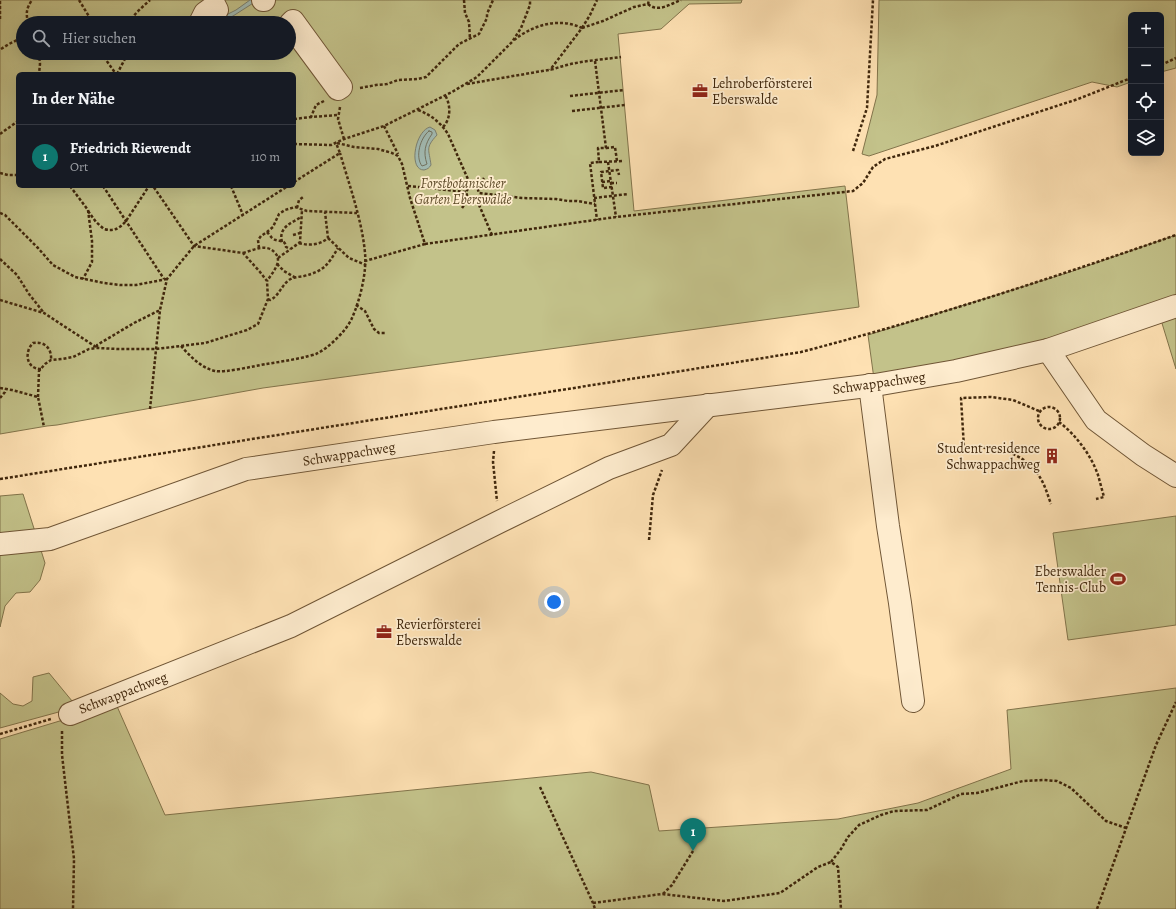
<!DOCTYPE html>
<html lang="de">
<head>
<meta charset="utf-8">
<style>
	body { margin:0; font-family:Alegreya,serif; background:#242831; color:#f1f3f6 }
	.controls { position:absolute; right:12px; top:12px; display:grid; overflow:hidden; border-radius:6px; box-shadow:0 4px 16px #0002 }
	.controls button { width:36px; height:36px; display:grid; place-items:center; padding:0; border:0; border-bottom:1px solid #363941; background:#171b24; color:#f1f3f6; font:20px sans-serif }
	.you { position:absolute; left:554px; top:602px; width:14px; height:14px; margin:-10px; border:3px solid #fff; border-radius:50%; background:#1a73e8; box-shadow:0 0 0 6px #1a73e833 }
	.badge { display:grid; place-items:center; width:26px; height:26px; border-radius:50%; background:#0f766e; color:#fff; font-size:13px; font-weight:700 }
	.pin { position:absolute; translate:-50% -33px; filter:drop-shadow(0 1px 2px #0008) }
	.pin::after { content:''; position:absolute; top:21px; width:14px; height:12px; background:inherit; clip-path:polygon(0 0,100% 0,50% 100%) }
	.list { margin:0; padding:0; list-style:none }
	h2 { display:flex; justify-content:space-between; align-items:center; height:52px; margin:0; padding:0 16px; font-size:17px }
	h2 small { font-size:13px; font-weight:400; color:#9ea1a6 }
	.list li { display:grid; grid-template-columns:26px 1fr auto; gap:12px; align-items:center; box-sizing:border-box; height:64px; padding:0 16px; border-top:1px solid #363941 }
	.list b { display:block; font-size:15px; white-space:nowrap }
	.list p { margin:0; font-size:13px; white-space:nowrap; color:#9ea1a6 }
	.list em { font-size:13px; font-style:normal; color:#9ea1a6 }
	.icon { flex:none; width:22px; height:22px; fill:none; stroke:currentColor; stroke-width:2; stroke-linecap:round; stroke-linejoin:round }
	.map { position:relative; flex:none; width:1176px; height:909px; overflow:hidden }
	.search { position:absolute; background:#171b24; box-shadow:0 4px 16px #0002; left:16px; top:16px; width:280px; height:44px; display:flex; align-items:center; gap:10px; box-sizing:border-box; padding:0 14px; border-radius:22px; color:#9ea1a6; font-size:15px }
	.panel { position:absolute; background:#171b24; box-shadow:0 4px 16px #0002; left:16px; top:72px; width:280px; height:116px; border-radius:6px }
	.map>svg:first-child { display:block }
	.green { fill:#c3c28a; stroke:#82744b; fill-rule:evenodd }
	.water { fill:#a2bcb5; stroke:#7b8071 }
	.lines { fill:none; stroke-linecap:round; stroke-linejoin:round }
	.shore { stroke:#717260; stroke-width:1 }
	.minor-casing { stroke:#705636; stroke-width:24 }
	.path { stroke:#40270c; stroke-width:2.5; stroke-dasharray:3 2; stroke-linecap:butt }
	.minor { stroke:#feecce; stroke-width:22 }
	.labels { text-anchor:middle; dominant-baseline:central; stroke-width:3.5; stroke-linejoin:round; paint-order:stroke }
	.poi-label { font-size:14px; fill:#40270c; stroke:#feecce; text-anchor:start }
	.park-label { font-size:14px; font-style:italic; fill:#614e2c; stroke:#feecce }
	.street-label { font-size:14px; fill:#40270c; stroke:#feecce }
</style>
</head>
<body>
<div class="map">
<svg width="1176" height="909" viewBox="0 0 1176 909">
	<rect width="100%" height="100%" fill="#fee1b3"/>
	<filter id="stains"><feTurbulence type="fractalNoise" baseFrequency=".005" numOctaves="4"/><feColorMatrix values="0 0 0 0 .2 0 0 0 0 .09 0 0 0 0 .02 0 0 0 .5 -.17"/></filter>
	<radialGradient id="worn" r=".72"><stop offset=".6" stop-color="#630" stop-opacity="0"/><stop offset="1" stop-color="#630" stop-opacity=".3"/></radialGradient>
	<g class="green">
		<path d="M 0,0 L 742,0 L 741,3 L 689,4 L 661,29 L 618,34 L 634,211 L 845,186 L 859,307 L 263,388 L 57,425 L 47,426 L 0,434 ZM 23,23 L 289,23 L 289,53 L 23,53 ZM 18,74 L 294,74 L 294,186 L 18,186 Z"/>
		<path d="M 879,0 L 1176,0 L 1176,68 L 1161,72 L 1161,15 L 1131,15 L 1131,82 L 1117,87 L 1092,82 L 869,156 L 862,154 L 877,95 Z"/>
		<path d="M 1176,235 L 1176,300 L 1093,330 L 874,379 L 868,335 L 1070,272 Z"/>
		<path d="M 1176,314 L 1176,369 L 1161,320 Z"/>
		<path d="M 23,494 L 45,563 L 40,580 L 30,592 L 16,593 L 5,606 L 0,627 L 0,496 Z"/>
		<path d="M 1176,516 L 1176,625 L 1068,640 L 1053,533 Z"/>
		<path d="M 49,673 L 77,707 L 0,728 L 0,693 L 13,704 L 23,706 L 32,701 L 33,677 Z"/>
		<path d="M 1176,688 L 1176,909 L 0,909 L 0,739 L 116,704 L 165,815 L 591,772 L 649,785 L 659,831 L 838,819 L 918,803 L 1011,769 L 1007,710 Z"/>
	</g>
	<g class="water">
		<path d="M 250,0 L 258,0 L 233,16 L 216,23 L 224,16 L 236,10 Z"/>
		<path d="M 430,127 L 435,130 L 437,135 C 425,148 429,149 431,165 C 429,168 428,169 424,170 C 408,170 415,131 430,127 Z"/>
	</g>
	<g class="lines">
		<path class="shore" d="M 429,131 L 432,132 L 432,134 C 425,144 423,152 427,164 L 425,165 L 422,166 C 415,157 420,138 429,131 Z"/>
		<defs>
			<g id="minor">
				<path d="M 263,0 L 264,0"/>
				<path d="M 293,21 L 341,87 L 338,89 L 290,24 Z"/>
				<path d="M 200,23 L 205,13 L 215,6 L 217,10 L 207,16 L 204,23"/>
				<path d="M 1048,350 L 1096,420 L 1143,455 L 1176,476"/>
				<path d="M 870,385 L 888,526 L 900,603 L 913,701"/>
				<path d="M 0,544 L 50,539 L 246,469 L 494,432 L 875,385 L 956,371 L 1048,350 L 1176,306"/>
				<path d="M 70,714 L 291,626 L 499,522 L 609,468 L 671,445 L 708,405"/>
			</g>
		</defs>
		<use href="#minor" class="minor-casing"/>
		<g class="path">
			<path d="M 79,0 L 93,23"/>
			<path d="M 464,0 L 465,13 L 469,22 L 470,39"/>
			<path d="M 0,1 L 0,20"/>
			<path d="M 648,4 C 658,13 670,4 681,0"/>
			<path d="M 28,23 C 26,13 26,9 32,0"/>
			<path d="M 128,23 L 137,12 L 150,0"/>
			<path d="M 582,28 L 603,21 L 634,7 L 648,4 L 649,0"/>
			<path d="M 582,28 L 590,15 L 597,0"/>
			<path d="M 514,40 C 533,25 559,17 582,28 L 550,70"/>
			<path d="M 1,49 L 9,44 L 23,37"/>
			<path d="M 39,53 L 40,64 L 39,74"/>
			<path d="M 101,53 L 116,74"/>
			<path d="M 595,61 L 606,148 L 598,148 L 599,162 L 590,163 L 597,220"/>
			<path d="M 1161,65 L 1176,58"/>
			<path d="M 117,74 L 128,53"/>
			<path d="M 467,84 L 554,69 C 575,61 599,60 621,57"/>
			<path d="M 360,88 L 376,85 L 387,84 L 398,80 L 418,79 L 426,77 L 459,44 L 479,34 L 487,18 L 487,14 L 493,0"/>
			<path d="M 570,96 L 624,90"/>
			<path d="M 324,101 L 316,105 L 311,117 L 338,115"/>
			<path d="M 340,107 L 338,119 L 344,139"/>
			<path d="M 418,110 C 431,115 440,122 448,134 L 471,186"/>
			<path d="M 572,111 L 625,105"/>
			<path d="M 294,119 L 311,117"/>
			<path d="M 384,126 L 398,154"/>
			<path d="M 443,127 C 451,119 451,105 445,95"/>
			<path d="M 0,134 L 18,121"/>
			<path d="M 337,143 L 354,147 L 378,149 L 392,153 L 398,156 L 402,164 L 410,198 L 425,244 L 365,261"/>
			<path d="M 294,144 L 331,145 L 344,139 L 384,126 L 452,92 L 477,77 L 512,42 L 521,28 L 530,5 L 530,0"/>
			<path d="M 606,148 L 615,147 L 617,161"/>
			<path d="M 853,151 L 867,108 L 873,0"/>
			<path d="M 599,162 L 624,161"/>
			<path d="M 608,162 L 616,217"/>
			<path d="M 0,173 L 8,175 L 18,175"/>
			<path d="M 294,182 L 340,153 L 336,143"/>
			<path d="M 602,182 L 611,181"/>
			<path d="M 611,183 L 617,183"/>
			<path d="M 70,186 L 88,210 L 92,241 L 92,262 L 83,279"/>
			<path d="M 103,186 L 164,279"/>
			<path d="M 231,186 L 243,215"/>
			<path d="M 408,186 L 466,192"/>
			<path d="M 477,187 L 484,178"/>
			<path d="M 612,187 L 603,188 L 601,172 L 618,170 L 619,175"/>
			<path d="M 594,198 L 628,194"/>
			<path d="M 297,208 L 299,200 L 303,197"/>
			<path d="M 462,208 L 469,198"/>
			<path d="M 88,211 L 96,222 L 104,229 C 114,232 120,228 126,221 L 149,186"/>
			<path d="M 0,213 L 5,215 L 38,248 L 53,265 L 75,277 L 104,283 L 120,285 L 136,285 L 167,279"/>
			<path d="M 267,232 C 268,233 272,238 272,238 C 278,243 285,238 286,247 L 290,249"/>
			<path d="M 293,235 L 300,233"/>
			<path d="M 492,235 L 476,198 L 471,199 C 467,197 466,195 467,190 L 471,186 L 477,187 L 479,193 L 522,198 L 556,199 L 568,201 L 577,201 L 595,204"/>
			<path d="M 328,238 L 349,258 L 366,265"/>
			<path d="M 282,242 C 278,227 292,223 301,217"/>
			<path d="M 299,243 C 309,246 320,245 328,238 L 325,212"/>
			<path d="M 425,244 L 616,217 L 853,191 L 863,183 L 873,167 L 885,159 L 935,146 L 1005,123 L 1078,99 L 1131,78"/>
			<path d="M 259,248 L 258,240 L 261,236 L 267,232 L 273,227 L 279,214 L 285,210 L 295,207 L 307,211 L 357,213"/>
			<path d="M 243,253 C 254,250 267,243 275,253 C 278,256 278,258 278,262 C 276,269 271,275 267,281"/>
			<path d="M 278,258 L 299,243 L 300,242 L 302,210"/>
			<path d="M 0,259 L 17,275 L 29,294 L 44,313"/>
			<path d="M 277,264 L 284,271 L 296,278"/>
			<path d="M 268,299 L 270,300 C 279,296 281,286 289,280 C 293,277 299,277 304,276 C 324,271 328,265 338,248"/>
			<path d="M 0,300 L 44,313 L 96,347"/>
			<path d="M 356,305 L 365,311 L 374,329 L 379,333 L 386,333"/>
			<path d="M 181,346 C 190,356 201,368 215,371 C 225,373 254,366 266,364 C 279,362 292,360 305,357 C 308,356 313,355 316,354 C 329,348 347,330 352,318 C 360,300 367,272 365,253 C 362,220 349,184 340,153"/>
			<path d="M 97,347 L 97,345 L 134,323 L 160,310"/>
			<path d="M 41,369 C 26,369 24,352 33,343 C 44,341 52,348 51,360"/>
			<path d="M 0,388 L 12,390 L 38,397 L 44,427"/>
			<path d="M 38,397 L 39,371 L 45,364 L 51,360 L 62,359 L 73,357 L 89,349 L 97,348 L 117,349 L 156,349 L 205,343 L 247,330 L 258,324 L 268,299 L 267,281 L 260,272 L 243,253 L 194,246 L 153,186"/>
			<path d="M 0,398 L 5,392 L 6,389"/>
			<circle cx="1049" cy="418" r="11"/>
			<path d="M 150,409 L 160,310 L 167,279 L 194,246 L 288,186"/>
			<path d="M 1039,411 L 1013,400 L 991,397 L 961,398 L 964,448 C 974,448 985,447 995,449 C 1011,451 1028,460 1037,473 C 1044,482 1047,493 1051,504"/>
			<path d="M 1059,422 C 1076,435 1091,455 1098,475 C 1100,482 1102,490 1104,497 L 1096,499"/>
			<path d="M 494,451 L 493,462 L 497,501"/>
			<path d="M 0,479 L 801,352 C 928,319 1052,278 1176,235"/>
			<path d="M 649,540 L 653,495 L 662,470"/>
			<path d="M 62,731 L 62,755 L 74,859 L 73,909"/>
			<path d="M 0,734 L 51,719"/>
			<path d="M 540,787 L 593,903 L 595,909"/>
			<path d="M 831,862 L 841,849 L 848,837 L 859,825 L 881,815 L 894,811 L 927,810 L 961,794 L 977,793 L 1023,781 L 1044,780 L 1057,781 L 1071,788 L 1106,821 L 1126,828"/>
			<path d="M 663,894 L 672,885 L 693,851"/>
			<path d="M 593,903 L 662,894 L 724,901 L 780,893 L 818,867 L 831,862 L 838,867 L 841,909"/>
			<path d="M 1097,909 L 1156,745 L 1176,702"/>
		</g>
		<use href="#minor" class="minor"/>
	</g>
	<defs>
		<symbol id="office-bare" viewBox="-9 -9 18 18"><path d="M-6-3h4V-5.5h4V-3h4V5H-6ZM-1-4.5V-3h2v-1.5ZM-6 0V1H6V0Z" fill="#8f2418" stroke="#feecce" stroke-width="2.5" paint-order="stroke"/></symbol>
		<symbol id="building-bare" viewBox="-9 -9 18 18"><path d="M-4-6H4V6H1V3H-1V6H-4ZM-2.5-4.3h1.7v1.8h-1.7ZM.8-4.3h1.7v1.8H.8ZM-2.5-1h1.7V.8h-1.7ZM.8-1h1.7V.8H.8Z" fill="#8f2418" stroke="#feecce" stroke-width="2.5" paint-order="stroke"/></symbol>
		<symbol id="stadium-bare" viewBox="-9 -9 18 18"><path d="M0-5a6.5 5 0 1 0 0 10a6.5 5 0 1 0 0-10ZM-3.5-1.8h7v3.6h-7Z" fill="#8f2418" stroke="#feecce" stroke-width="2.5" paint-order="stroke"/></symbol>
	</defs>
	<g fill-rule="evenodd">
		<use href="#office-bare" x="689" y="80" width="22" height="22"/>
		<use href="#building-bare" x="1041" y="445" width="22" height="22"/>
		<use href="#stadium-bare" x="1107" y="568" width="22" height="22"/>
		<use href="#office-bare" x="373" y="621" width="22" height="22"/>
	</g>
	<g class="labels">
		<g class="poi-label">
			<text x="712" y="83">Lehroberförsterei<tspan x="712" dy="16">Eberswalde</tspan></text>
			<text x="1040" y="448" text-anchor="end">Student residence<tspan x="1040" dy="16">Schwappachweg</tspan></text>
			<text x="1106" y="571" text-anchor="end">Eberswalder<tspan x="1106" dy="16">Tennis-Club</tspan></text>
			<text x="396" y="624">Revierförsterei<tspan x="396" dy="16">Eberswalde</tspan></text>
		</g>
		<g class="park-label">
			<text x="463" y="183">Forstbotanischer<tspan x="463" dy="16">Garten Eberswalde</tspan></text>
		</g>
		<g class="street-label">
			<text transform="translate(879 383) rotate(-8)">Schwappachweg</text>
			<text transform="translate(349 454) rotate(-9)">Schwappachweg</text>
			<text transform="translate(123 693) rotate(-21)">Schwappachweg</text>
		</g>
	</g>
	<rect width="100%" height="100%" filter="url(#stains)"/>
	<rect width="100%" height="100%" fill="url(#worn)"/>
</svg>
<div class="controls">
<button>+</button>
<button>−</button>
<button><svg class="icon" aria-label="locate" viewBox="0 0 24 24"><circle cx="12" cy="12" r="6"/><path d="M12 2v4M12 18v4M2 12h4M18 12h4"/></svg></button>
<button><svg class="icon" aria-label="layers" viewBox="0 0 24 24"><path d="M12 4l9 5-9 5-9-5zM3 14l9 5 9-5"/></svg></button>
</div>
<div class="you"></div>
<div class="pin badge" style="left:693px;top:851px">1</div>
<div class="search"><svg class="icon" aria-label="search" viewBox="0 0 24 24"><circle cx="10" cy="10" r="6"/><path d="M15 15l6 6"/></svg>Hier suchen</div>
<section class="panel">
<h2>In der Nähe<small></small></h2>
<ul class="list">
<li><span class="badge">1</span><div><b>Friedrich Riewendt</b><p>Ort</p></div><em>110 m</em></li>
</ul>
</section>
</div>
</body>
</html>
